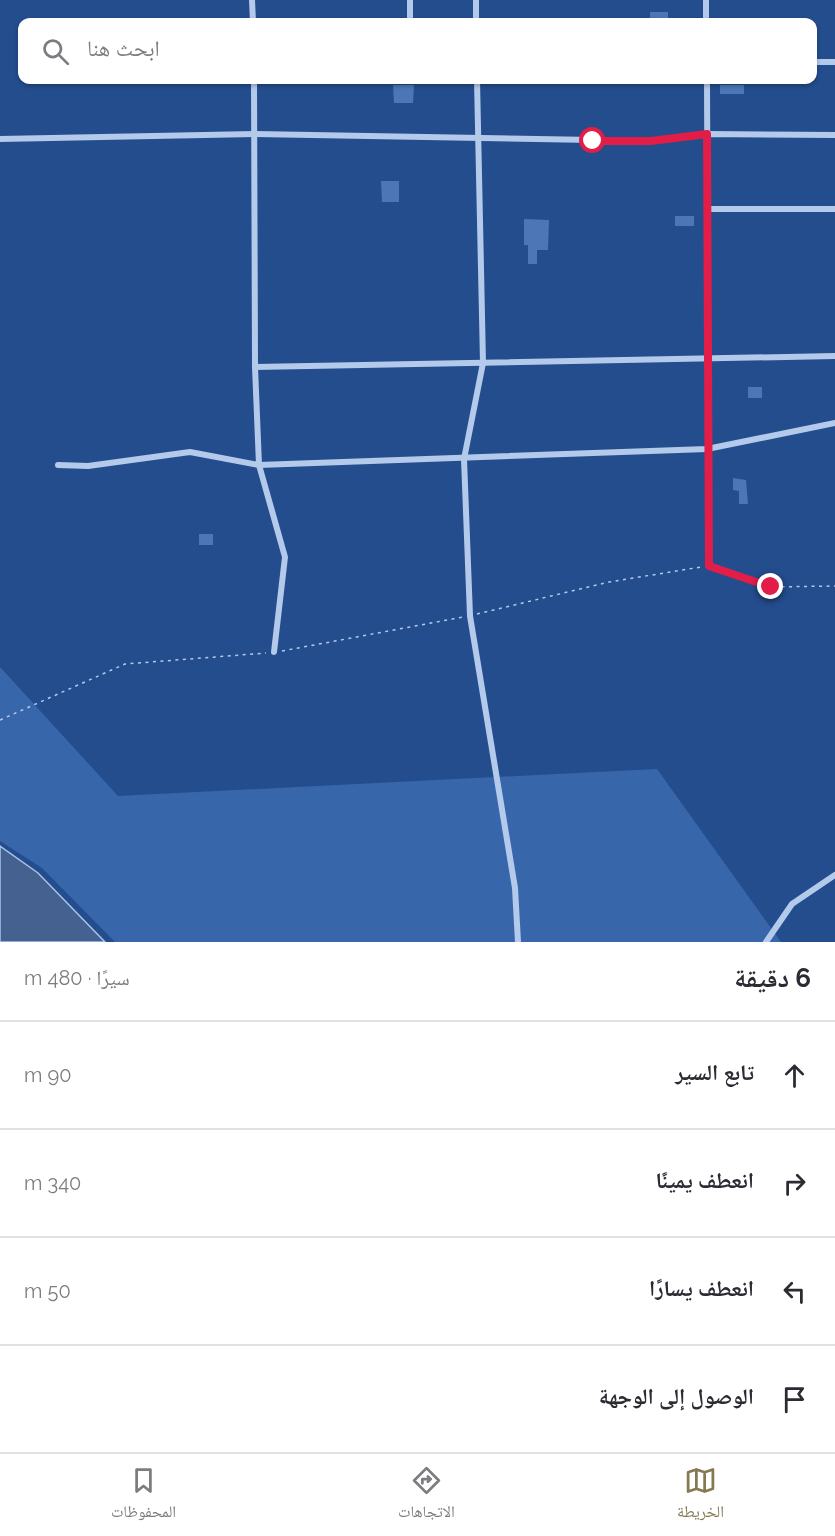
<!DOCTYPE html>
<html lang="ar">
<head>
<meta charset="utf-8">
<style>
	body { margin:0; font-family:Raleway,"Noto Naskh Arabic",sans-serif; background:#f2f2f3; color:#2b2b33; direction:rtl }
	.stop { position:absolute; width:18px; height:18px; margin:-14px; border:4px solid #e11d48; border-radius:50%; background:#fff }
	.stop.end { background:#e11d48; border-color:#fff; box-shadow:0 2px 6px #0008 }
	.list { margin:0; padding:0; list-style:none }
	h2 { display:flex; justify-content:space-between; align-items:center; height:78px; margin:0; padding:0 24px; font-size:26px }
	h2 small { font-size:20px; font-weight:400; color:#7c7c81 }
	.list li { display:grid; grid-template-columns:39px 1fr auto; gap:18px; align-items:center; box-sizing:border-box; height:108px; padding:0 24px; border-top:2px solid #e1e1e2 }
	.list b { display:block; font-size:22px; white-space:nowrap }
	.list em { font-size:20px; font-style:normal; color:#7c7c81 }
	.icon { flex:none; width:33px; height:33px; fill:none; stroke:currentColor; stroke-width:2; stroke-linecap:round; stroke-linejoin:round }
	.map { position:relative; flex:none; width:835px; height:942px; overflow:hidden; direction:ltr }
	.search { position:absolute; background:#fff; box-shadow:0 2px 4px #0004; left:18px; right:18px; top:18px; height:66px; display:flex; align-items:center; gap:15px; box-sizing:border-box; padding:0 21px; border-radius:12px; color:#7c7c81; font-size:22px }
	.sheet { height:510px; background:#fff }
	nav { display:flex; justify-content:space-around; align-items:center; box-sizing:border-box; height:84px; border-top:2px solid #e1e1e2; background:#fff; font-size:16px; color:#7c7c81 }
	nav a { display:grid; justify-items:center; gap:3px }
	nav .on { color:#867952 }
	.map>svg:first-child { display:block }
	.green { fill:#3866ab }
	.water { fill:#446190; stroke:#a8c4ec; stroke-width:1.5 }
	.building { fill:#4c76b5 }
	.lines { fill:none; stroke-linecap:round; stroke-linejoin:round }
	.path { stroke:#b4caeb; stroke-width:1.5; stroke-dasharray:3 4.5; stroke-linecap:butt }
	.minor { stroke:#b4caeb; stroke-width:6 }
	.route { stroke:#e11d48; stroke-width:8 }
</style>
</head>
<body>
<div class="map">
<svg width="835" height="942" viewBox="0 0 835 942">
	<rect width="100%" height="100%" fill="#244d8e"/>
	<path class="green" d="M 0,667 L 118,796 L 657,769 L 781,942 L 115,942 L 42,868 L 0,841 Z"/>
	<path class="water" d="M 0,846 L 38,873 L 105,942 L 0,942 Z"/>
	<g class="building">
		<rect x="650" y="12" width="18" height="10"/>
		<path d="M 393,85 L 414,85 L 413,103 L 394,103 Z"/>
		<rect x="720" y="85" width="24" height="9"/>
		<path d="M 381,181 L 399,181 L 399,202 L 382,202 Z"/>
		<rect x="675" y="216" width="19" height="10"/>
		<path d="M 524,219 L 549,220 L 548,250 L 537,250 L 537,264 L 528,264 L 528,245 L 524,245 Z"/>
		<rect x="748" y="387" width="14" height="11"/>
		<path d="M 733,478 L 746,480 L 748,504 L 739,504 L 739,491 L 733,490 Z"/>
		<rect x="199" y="534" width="14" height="11"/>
	</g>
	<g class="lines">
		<g class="path">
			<path d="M 717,569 L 771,587 L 835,586"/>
			<path d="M 477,614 L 609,582 L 701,567"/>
			<path d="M 282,651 L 463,617"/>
			<path d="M 0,720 L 125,664 L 266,653"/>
		</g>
		<g class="minor">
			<path d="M 252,0 L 253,22"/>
			<path d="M 410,0 L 410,22"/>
			<path d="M 476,0 L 476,22"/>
			<path d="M 706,0 L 706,22"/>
			<path d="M 812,62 L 835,62"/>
			<path d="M 254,80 L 255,367 L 259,465 L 285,557 L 274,652"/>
			<path d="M 477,80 L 483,363 L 464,459 L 470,616 L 515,888 L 518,942"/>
			<path d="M 707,80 L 709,566"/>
			<path d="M 0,139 L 255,134 L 651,141 L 707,134 L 835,135"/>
			<path d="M 707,209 L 835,209"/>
			<path d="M 255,367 L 835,356"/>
			<path d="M 58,465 L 88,466 L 190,452 L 259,465 L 707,449 L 835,423"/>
			<path d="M 766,942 L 792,904 L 835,875"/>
		</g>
	</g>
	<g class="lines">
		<path class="route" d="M 593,141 L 651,141 L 707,134 L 709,566 L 771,587"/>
	</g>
</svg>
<div class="stop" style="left:593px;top:141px"></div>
<div class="stop end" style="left:771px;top:587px"></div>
<div class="search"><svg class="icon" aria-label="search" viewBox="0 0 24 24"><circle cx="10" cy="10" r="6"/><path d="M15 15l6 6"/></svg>ابحث هنا</div>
</div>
<section class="sheet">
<h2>6 دقيقة<small>سيرًا · 480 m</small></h2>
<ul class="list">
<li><svg class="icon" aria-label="ahead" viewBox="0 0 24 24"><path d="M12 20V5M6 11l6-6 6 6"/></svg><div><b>تابع السير</b></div><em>90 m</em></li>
<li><svg class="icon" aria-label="right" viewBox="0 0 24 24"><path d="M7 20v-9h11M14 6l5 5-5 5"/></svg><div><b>انعطف يمينًا</b></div><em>340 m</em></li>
<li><svg class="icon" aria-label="left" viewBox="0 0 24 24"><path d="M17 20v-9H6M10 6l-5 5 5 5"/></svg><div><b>انعطف يسارًا</b></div><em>50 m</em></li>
<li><svg class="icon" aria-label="arrive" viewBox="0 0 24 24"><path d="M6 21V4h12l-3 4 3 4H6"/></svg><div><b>الوصول إلى الوجهة</b></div></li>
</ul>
</section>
<nav>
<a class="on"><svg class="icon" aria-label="map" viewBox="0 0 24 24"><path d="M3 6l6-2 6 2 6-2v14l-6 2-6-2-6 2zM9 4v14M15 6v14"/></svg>الخريطة</a>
<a><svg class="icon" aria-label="directions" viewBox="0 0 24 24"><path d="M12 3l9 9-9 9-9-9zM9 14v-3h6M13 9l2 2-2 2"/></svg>الاتجاهات</a>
<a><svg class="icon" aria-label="saved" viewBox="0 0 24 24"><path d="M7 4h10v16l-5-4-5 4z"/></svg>المحفوظات</a>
</nav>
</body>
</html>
